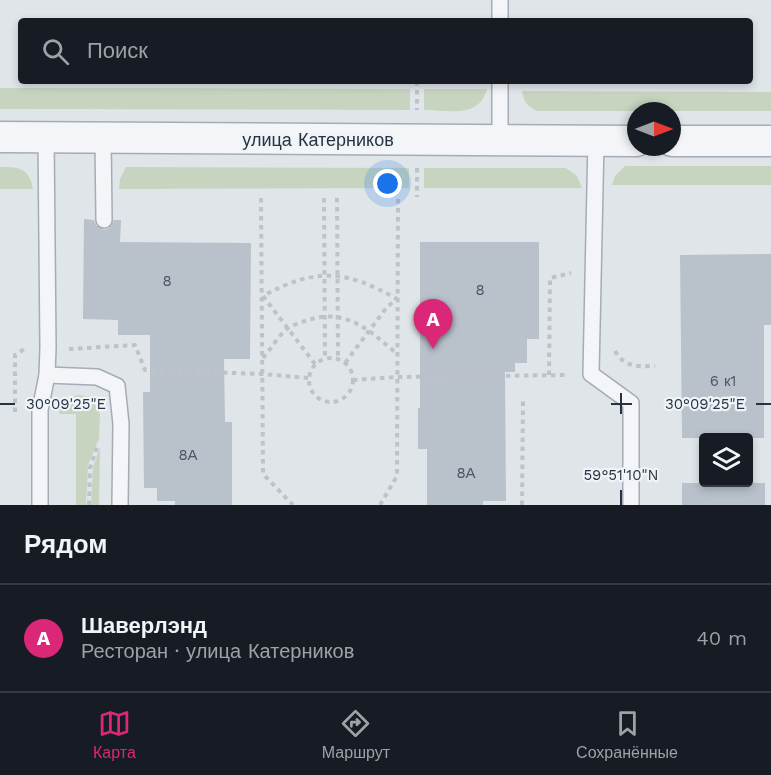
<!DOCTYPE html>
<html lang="ru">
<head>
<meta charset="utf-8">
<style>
	body { margin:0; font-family:"Work Sans",sans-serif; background:#20242c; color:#f1f3f6 }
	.controls { position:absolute; right:18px; bottom:18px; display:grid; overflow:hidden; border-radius:6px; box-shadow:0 3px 9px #0003 }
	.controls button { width:54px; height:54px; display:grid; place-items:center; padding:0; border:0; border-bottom:2px solid #363941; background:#171b24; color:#f1f3f6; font:30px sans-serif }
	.compass { position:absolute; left:627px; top:102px; width:54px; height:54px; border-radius:50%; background:#171b24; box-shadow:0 3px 9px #0003; rotate:90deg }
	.you { position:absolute; left:388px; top:184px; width:21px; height:21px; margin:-15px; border:4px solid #fff; border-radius:50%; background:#1a73e8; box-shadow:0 0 0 9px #1a73e833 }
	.badge { display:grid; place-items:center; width:39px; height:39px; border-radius:50%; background:#db2777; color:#fff; font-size:20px; font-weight:700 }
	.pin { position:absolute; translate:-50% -50px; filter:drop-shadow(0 2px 3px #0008) }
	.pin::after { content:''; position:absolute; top:32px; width:21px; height:18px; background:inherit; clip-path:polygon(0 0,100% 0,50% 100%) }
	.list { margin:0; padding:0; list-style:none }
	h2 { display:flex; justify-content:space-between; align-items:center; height:78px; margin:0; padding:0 24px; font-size:26px }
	h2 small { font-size:20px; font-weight:400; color:#9ea1a6 }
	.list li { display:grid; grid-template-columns:39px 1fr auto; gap:18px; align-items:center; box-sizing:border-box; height:108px; padding:0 24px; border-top:2px solid #363941 }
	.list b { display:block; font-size:22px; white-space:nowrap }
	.list p { margin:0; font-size:20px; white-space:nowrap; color:#9ea1a6 }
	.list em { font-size:20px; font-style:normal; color:#9ea1a6 }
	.icon { flex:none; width:33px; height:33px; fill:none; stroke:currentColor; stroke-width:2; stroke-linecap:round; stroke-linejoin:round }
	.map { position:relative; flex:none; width:771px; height:505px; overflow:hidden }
	.search { position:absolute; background:#171b24; box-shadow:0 3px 9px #0003; left:18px; right:18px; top:18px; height:66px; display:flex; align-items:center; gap:15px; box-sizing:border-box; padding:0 21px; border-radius:6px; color:#9ea1a6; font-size:22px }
	.sheet { height:186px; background:#171b24 }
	nav { display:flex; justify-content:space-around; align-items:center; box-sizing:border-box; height:84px; border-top:2px solid #363941; background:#171b24; font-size:16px; color:#9ea1a6 }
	nav a { display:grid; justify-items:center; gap:3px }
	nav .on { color:#db2777 }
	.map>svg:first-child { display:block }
	.green { fill:#c7d5c0 }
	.building { fill:#b9c1cb }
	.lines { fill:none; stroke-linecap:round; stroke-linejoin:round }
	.service-casing { stroke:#a5acb5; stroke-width:18 }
	.minor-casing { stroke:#a5acb5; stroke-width:33 }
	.path { stroke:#bec3c9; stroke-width:4; stroke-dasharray:4.5 4.5; stroke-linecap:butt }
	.service { stroke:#f3f5f8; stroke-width:15 }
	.minor { stroke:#f3f5f8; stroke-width:30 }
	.ticks { fill:none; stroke:#273343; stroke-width:2 }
	.labels { text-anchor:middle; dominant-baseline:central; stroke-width:4.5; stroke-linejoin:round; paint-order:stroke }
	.number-label { font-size:15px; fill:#4c5665 }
	.street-label { font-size:18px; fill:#273343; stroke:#f0f4f7 }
	.ticks-label { font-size:15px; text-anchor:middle; fill:#273343; stroke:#f0f4f7; stroke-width:4.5; stroke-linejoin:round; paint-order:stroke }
</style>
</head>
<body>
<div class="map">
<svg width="771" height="505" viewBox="0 0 771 505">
	<rect width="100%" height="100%" fill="#e0e5ea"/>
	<g class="green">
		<path d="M 0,88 L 410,89 L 410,110 L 0,109 Z"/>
		<path d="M 424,89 L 487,89 C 479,119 449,110 424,110 Z"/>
		<path d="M 522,91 L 771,92 L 771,111 L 537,111 C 527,106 524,102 522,91 Z"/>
		<path d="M 625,166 L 771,166 L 771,185 L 612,185 L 615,176 Z"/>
		<path d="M 0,167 C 20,167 29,168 33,189 L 0,189 Z"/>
		<path d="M 126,167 L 409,168 L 409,188 L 119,189 L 120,179 Z"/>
		<path d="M 424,168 L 566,168 L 577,176 L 582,188 L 424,188 Z"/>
		<path d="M 79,395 L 92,397 L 100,414 L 99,439 L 88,465 L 86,505 L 76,505 L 76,414 L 59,414 C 61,401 67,397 79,395 Z"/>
		<path d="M 100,447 L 99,505 L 91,505 L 93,467 Z"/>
	</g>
	<g class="building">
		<path d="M 84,219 L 94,220 L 96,225 L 104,230 L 109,228 L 114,220 L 121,220 L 120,242 L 251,243 L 250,359 L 224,359 L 225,422 L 232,422 L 232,505 L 175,505 L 175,501 L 157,501 L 157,488 L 144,488 L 143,392 L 150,392 L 150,335 L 118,335 L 118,320 L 83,319 Z"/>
		<path d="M 420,242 L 539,242 L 539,339 L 527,339 L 527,363 L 515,363 L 515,372 L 505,372 L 506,501 L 483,501 L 483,505 L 427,505 L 427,449 L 418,449 L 418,408 L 420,408 Z"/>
		<path d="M 771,254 L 771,325 L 764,325 L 764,438 L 682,438 L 680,255 Z"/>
		<rect x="682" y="483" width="83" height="22"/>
	</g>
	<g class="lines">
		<defs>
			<g id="service">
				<path d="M 500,21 L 500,0"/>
				<path d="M 500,81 L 500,140"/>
				<path d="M 103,137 L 104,220"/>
				<path d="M 596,140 L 591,374 L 631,403 L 631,505"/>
				<path d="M 47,375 L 97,377 L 117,386 L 121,424 L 120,505"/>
				<path d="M 40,505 L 40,410 L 47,375 L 48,347 L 46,137"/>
			</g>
			<g id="minor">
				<path d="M 0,137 L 636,141"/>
				<path d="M 672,141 L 771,141"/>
			</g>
		</defs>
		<use href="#service" class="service-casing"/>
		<use href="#minor" class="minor-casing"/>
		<g class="path">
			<path d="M 417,81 L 417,110"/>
			<path d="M 417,168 L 417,197"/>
			<path d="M 261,198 L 263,474 L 293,505"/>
			<path d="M 324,198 L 325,358"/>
			<path d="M 337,198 L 338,359"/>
			<path d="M 69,349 L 135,345 L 145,370 L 263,374 L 308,378"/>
			<path d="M 615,351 C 624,367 638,367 655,366"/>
			<circle cx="331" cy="380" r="22"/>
			<path d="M 263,358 C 271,349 278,336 287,329 C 292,325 299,323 305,321 C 345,307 368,329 396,353"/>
			<path d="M 315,364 L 263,296 C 316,267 346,270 397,299 L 387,307 L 345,363"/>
			<path d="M 549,375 L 550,278 L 571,273"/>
			<path d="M 353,380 L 397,377 L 569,375"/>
			<path d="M 15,412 L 15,355 L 26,348"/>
			<path d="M 89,505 L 90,468 L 97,447"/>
			<path d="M 380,505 L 397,476 L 398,197"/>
			<path d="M 522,505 L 523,399"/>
		</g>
		<use href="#service" class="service"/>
		<use href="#minor" class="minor"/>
	</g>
	<path class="ticks" d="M 621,393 L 621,414M 0,404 L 15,404M 611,404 L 632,404M 756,404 L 771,404M 621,490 L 621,505"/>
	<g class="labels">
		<g class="number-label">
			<text x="167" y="281">8</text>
			<text x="480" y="290">8</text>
			<text x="723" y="381">6 к1</text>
			<text x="188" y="455">8А</text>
			<text x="466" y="473">8А</text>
		</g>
		<g class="street-label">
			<text x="318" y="139">улица Катерников</text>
		</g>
	</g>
	<g class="ticks-label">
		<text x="705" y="409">30°09'25"E</text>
		<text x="66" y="409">30°09'25"E</text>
		<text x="621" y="480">59°51'10"N</text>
	</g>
</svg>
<div class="controls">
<button><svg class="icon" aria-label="layers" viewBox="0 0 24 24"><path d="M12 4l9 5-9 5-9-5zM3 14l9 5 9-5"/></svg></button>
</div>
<svg class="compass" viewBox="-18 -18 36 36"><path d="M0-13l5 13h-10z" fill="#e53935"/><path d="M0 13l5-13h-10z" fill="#9ea1a6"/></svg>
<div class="you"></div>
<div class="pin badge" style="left:433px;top:349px">A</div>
<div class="search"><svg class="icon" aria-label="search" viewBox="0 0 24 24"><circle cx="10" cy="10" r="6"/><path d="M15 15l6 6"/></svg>Поиск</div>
</div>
<section class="sheet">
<h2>Рядом<small></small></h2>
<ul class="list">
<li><span class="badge">A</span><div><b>Шаверлэнд</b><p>Ресторан · улица Катерников</p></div><em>40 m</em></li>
</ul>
</section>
<nav>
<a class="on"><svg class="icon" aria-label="map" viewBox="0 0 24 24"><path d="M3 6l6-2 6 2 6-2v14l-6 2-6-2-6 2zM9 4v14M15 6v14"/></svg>Карта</a>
<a><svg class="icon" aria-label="directions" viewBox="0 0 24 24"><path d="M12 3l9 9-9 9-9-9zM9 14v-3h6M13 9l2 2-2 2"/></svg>Маршрут</a>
<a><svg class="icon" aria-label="saved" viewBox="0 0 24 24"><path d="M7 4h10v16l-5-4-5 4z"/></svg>Сохранённые</a>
</nav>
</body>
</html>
